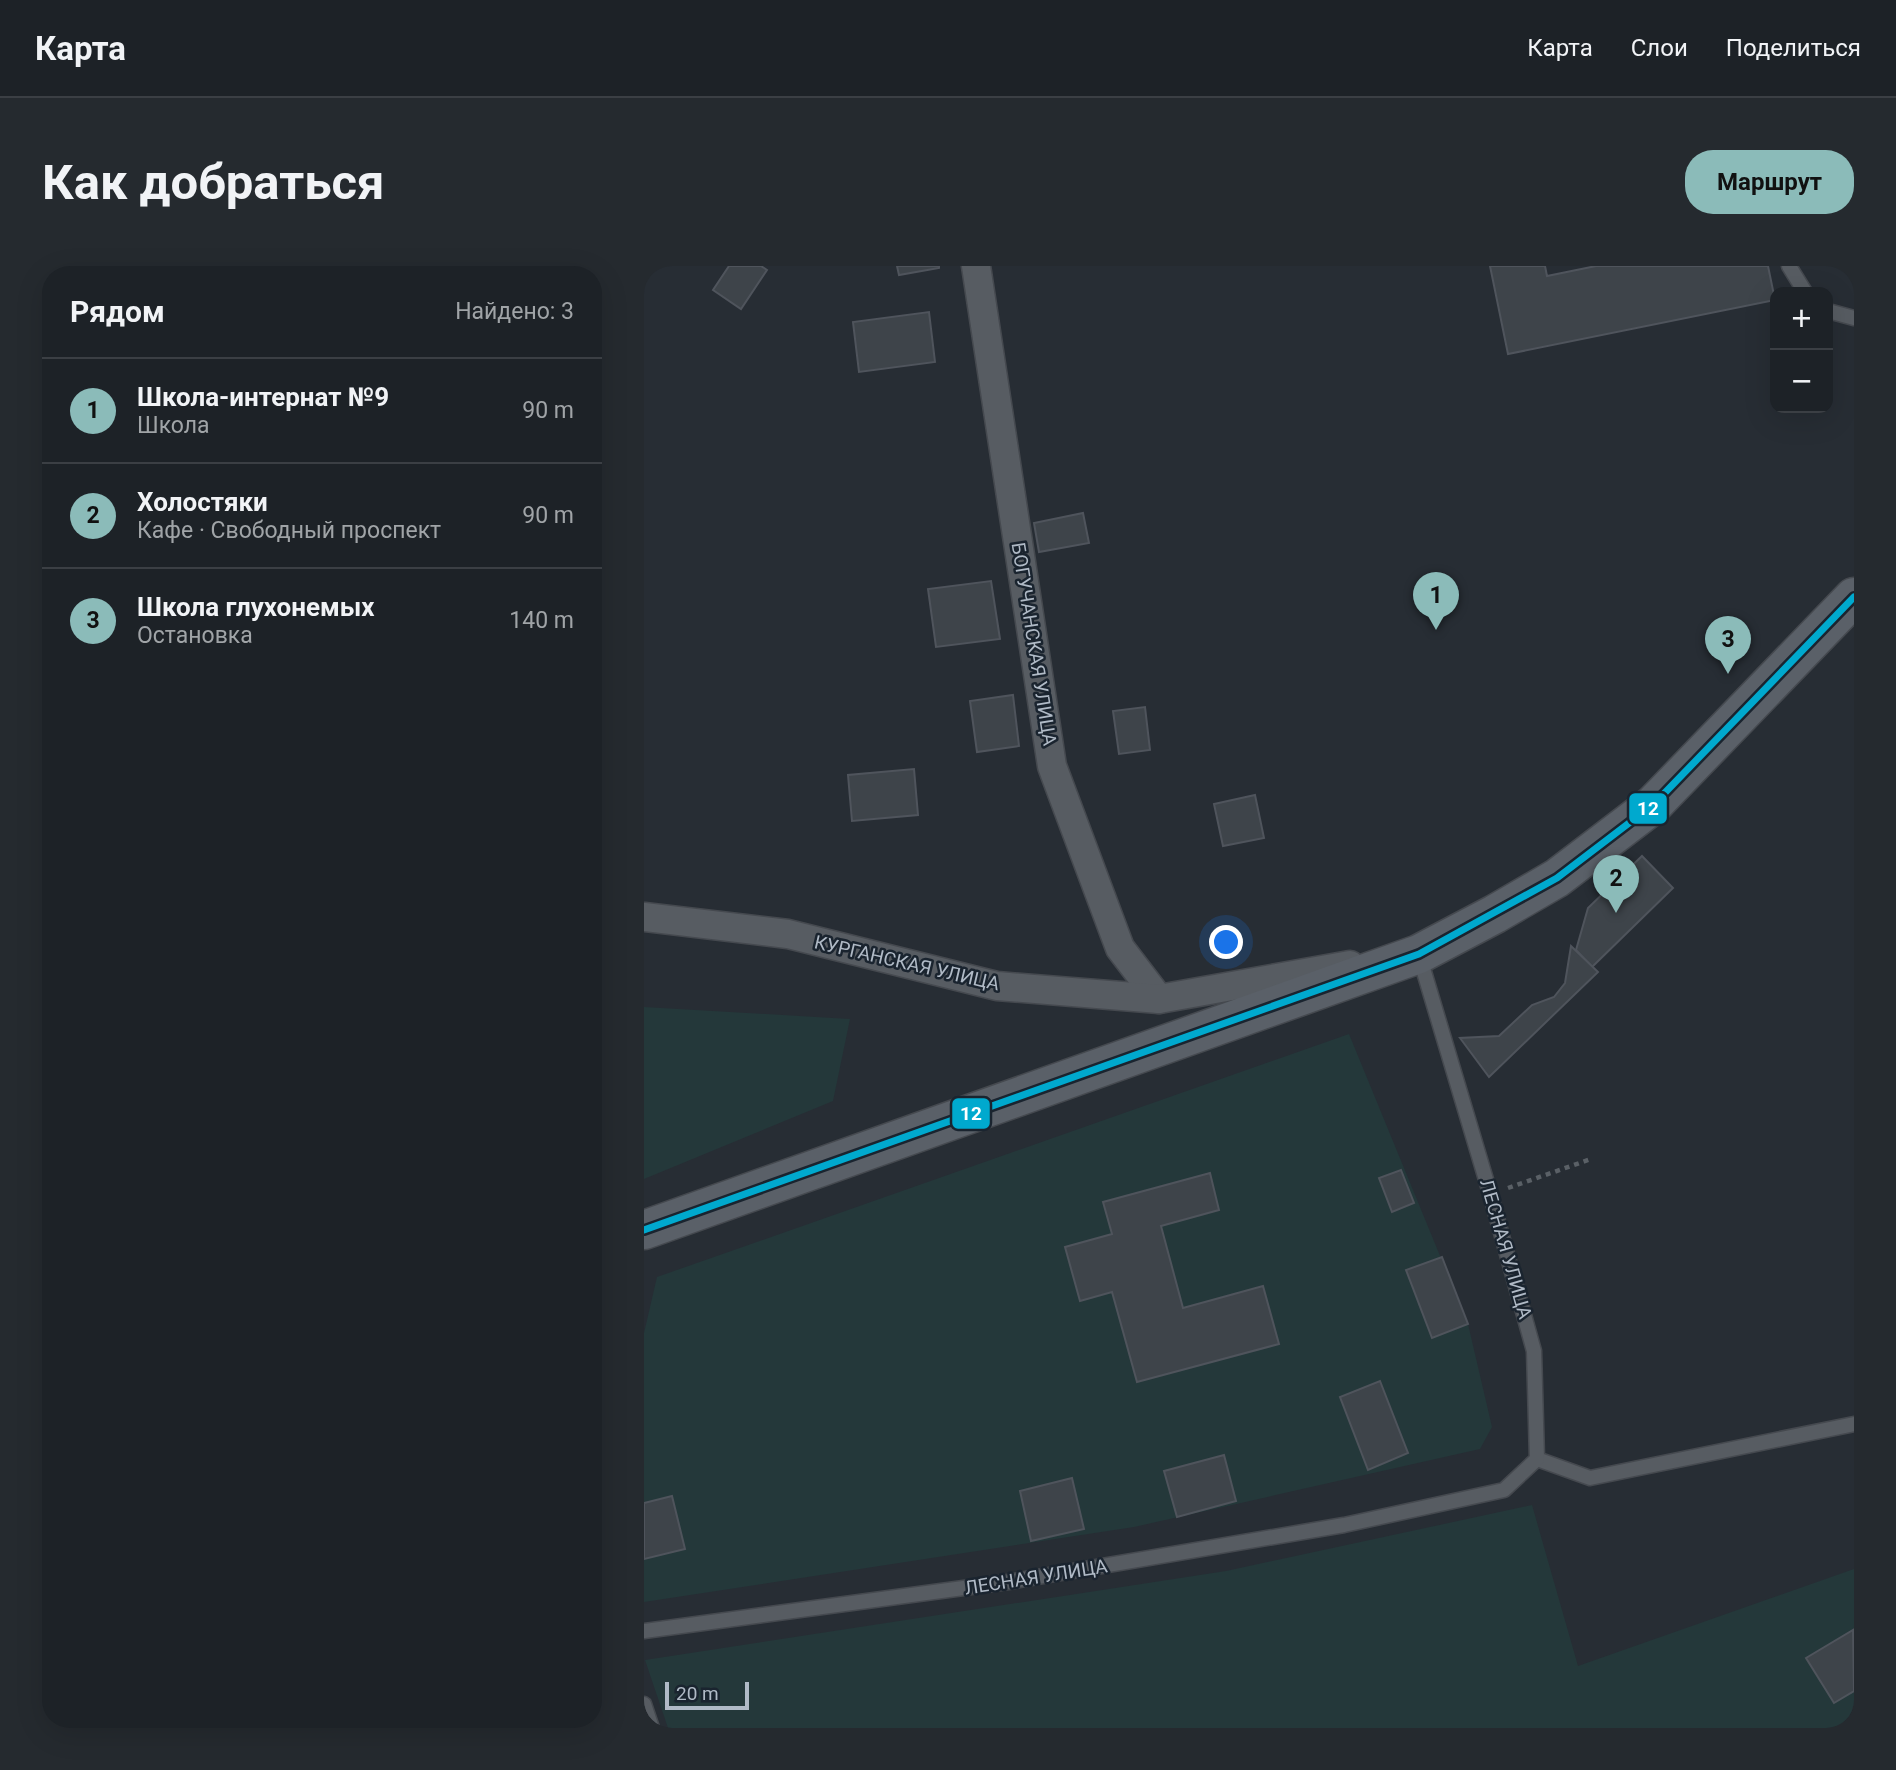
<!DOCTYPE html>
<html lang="ru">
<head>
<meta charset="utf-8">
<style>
	body { margin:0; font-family:Roboto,sans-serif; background:#252a2f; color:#f1f3f6 }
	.controls { position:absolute; right:21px; top:21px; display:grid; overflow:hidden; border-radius:14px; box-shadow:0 7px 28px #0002 }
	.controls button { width:63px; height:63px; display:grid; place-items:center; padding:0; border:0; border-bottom:2px solid #3b3f44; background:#1d2227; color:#f1f3f6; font:35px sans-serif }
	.scale { position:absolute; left:21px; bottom:18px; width:84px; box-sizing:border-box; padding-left:7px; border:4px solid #b0bac6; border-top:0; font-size:19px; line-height:24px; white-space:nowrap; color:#b0bac6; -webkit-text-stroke:5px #1a242f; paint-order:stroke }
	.you { position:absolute; left:583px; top:677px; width:24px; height:24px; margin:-18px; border:5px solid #fff; border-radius:50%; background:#1a73e8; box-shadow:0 0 0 10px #1a73e833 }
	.badge { display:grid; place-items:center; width:46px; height:46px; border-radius:50%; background:#8bbbb9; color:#111; font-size:23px; font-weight:700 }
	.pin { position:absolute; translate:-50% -58px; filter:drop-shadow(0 2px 4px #0008) }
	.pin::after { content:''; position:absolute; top:37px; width:24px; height:21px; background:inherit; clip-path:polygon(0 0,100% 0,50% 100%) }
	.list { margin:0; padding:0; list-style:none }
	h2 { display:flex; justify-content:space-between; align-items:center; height:91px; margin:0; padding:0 28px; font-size:30px }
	h2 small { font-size:23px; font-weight:400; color:#a0a4a7 }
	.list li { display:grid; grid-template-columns:46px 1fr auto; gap:21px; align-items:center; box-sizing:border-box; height:105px; padding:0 28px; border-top:2px solid #3b3f44 }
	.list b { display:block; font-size:26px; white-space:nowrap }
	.list p { margin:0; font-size:23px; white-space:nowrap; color:#a0a4a7 }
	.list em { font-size:23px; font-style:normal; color:#a0a4a7 }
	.map { position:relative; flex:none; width:1210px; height:1462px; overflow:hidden; border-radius:28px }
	header { display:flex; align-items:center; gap:42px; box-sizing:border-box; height:98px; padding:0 35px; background:#1d2227; border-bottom:2px solid #3b3f44 }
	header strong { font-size:33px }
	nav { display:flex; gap:38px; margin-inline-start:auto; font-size:24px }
	.intro { display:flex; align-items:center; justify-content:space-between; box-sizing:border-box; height:168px; padding:0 42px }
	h1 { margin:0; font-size:49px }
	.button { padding:18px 32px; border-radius:28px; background:#8bbbb9; color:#111; font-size:24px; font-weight:700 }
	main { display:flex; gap:42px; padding:0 42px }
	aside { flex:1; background:#1d2227; border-radius:28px; box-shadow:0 7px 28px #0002 }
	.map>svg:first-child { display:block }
	.green { fill:#24383a }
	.building { fill:#3e444a; stroke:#4f545c; stroke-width:2 }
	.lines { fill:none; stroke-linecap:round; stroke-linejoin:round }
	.lane-casing { stroke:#45494f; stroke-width:17 }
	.street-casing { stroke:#45494f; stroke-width:31 }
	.secondary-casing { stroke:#45494f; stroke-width:41 }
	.path { stroke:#5a6066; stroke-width:4.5; stroke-dasharray:5 5; stroke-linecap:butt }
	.lane { stroke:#575c62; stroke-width:14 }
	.street { stroke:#575c62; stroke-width:28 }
	.secondary { stroke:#5a6068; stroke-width:38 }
	.bus-1-casing { stroke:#1a242f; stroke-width:12 }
	.bus-1 { stroke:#00a9ce; stroke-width:7 }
	.labels { text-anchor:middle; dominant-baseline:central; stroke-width:5; stroke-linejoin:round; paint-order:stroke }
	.street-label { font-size:19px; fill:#b0bac6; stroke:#1a242f }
	.line-badge { stroke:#1a242f; stroke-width:2.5 }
	.badge-label { font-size:19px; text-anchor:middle; font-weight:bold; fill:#fff }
</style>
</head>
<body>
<header>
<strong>Карта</strong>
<nav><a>Карта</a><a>Слои</a><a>Поделиться</a></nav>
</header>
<div class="intro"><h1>Как добраться</h1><a class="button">Маршрут</a></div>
<main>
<aside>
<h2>Рядом<small>Найдено: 3</small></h2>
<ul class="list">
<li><span class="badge">1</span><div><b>Школа-интернат №9</b><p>Школа</p></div><em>90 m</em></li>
<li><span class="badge">2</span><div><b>Холостяки</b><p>Кафе · Свободный проспект</p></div><em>90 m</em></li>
<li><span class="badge">3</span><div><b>Школа глухонемых</b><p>Остановка</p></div><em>140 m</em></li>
</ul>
</aside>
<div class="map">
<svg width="1210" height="1462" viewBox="0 0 1210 1462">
	<rect width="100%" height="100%" fill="#272d34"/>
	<g class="green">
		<path d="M 0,741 L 206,753 L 189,835 L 0,913 Z"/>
		<path d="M 705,768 L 824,1058 L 848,1161 L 836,1183 L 490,1261 L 0,1336 L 0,1067 L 13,1011 Z"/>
		<path d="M 888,1239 L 934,1400 L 1210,1303 L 1210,1462 L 24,1462 L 1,1394 L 582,1305 Z"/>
	</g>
	<g class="building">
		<path d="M 85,0 L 117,0 L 123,4 L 97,43 L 69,24 Z"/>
		<path d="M 253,0 L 295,0 L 295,2 L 255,9 Z"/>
		<path d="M 846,0 L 901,0 L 903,10 L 952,0 L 1124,0 L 1131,34 L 864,88 Z"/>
		<path d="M 285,46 L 291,96 L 215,106 L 209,56 Z"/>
		<path d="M 439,247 L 445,277 L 395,286 L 390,257 Z"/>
		<path d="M 347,315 L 356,373 L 292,381 L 284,323 Z"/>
		<path d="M 369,429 L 375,480 L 333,486 L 326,435 Z"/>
		<path d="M 501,441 L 506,484 L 475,488 L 469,445 Z"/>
		<path d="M 270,503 L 274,549 L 208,555 L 204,509 Z"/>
		<path d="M 611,529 L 620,572 L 579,580 L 570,538 Z"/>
		<path d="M 998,590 L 1029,622 L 948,701 L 932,684 L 944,642 Z"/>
		<path d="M 927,680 L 954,706 L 845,811 L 816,772 L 855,770 L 888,739 L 910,731 L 921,717 Z"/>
		<path d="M 757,904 L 770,937 L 748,946 L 735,912 Z"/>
		<path d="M 566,907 L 575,944 L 517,960 L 539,1042 L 619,1020 L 635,1078 L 493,1116 L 468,1026 L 436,1035 L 421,981 L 468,968 L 459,936 Z"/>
		<path d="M 798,991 L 824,1058 L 788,1072 L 762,1004 Z"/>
		<path d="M 736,1115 L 764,1187 L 724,1204 L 696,1131 Z"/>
		<path d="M 580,1189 L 592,1235 L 533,1251 L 520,1205 Z"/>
		<path d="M 428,1212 L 440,1263 L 387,1275 L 376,1225 Z"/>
		<path d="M 28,1230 L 41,1283 L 0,1293 L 0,1237 Z"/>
		<path d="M 1209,1364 L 1210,1425 L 1190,1437 L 1162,1392 Z"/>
	</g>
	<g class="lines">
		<defs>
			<g id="lane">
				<path d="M 1145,0 L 1161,26"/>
				<path d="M 1184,45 L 1210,52"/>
				<path d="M 893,1193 L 946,1212 L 1210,1158"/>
				<path d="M 0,1365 L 364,1316 L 700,1259 L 860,1224 L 893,1193 L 890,1085 L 846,927 L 775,689"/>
				<path d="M 0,1438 L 8,1462"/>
			</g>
			<g id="street">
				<path d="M 332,0 L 408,500 L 476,682 L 515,733"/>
				<path d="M 0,651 L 144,668 L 353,720 L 515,733 L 706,699"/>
			</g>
			<path id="secondary" d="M 0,964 L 775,688 L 851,648 L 913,612 L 1010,538 L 1210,331"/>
		</defs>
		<use href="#lane" class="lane-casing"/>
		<use href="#street" class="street-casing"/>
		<use href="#secondary" class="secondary-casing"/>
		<path class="path" d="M 864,922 L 947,893"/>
		<use href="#lane" class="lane"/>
		<use href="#street" class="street"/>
		<use href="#secondary" class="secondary"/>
		<defs>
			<path id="bus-1" d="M 0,964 L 775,688 L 913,612 L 1010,538 L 1210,331"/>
		</defs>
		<use href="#bus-1" class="bus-1-casing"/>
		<use href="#bus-1" class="bus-1"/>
	</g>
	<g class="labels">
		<g class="street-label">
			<text transform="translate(390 378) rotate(81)">БОГУЧАНСКАЯ УЛИЦА</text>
			<text transform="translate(263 697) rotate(13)">КУРГАНСКАЯ УЛИЦА</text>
			<text transform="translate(862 983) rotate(74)">ЛЕСНАЯ УЛИЦА</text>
			<text transform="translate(392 1311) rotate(-9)">ЛЕСНАЯ УЛИЦА</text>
		</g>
	</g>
	<g class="line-badge">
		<rect x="984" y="526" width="40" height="33" rx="7" fill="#00a9ce"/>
		<rect x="307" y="831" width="40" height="33" rx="7" fill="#00a9ce"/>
	</g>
	<g class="badge-label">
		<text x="1004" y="549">12</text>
		<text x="327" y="854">12</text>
	</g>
</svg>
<div class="controls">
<button>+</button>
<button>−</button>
</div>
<div class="scale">20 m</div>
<div class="you"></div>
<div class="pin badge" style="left:792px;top:364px">1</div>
<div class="pin badge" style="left:972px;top:647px">2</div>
<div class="pin badge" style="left:1084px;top:408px">3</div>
</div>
</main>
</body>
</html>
